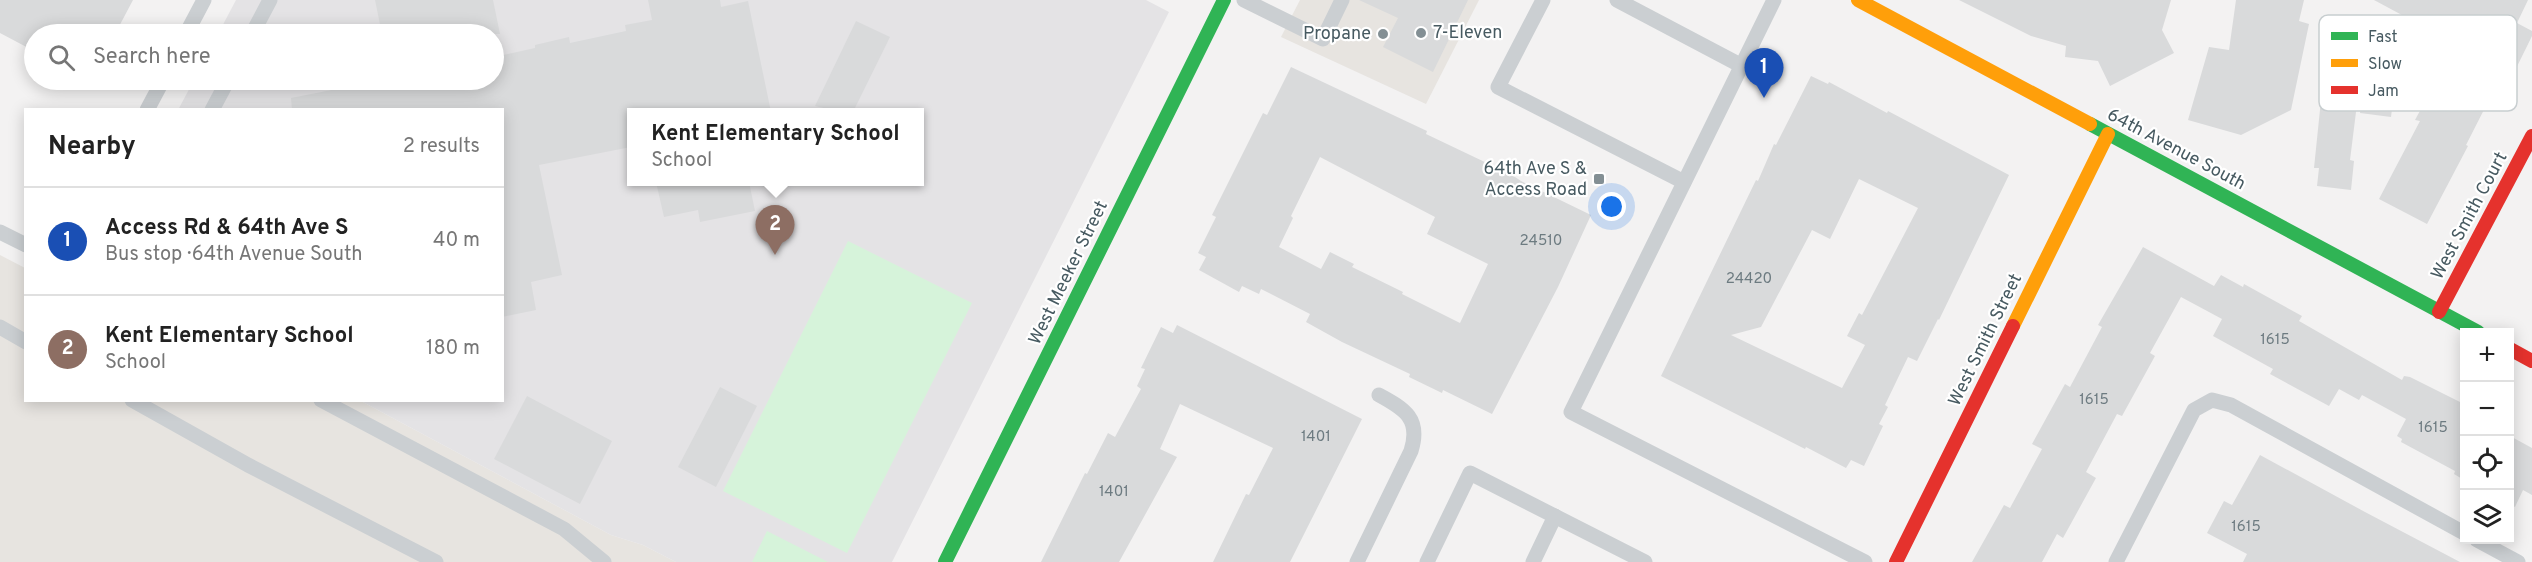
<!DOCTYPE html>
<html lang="en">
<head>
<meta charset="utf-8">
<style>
	body { margin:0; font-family:Overpass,sans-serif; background:#f6f6f6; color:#222 }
	.controls { position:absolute; right:18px; bottom:18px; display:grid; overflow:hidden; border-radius:0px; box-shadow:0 3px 15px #0003 }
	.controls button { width:54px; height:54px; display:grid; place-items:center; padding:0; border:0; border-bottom:2px solid #e0e0e0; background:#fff; color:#222; font:30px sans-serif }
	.you { position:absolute; left:1612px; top:207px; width:21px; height:21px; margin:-15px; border:4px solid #fff; border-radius:50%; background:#1a73e8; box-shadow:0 0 0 9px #1a73e833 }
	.badge { display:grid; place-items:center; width:39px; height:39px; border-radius:50%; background:#db2777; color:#fff; font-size:20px; font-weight:700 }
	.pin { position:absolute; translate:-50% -50px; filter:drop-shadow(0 2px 3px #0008) }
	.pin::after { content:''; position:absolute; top:32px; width:21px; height:18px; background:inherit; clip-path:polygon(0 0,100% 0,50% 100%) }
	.popup { position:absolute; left:627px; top:108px; width:297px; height:78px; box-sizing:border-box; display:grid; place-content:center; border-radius:0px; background:#fff; filter:drop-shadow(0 2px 4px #0005); font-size:20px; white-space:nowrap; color:#767676 }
	.popup b { font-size:22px; color:#222 }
	.popup::after { content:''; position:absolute; left:50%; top:100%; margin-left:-12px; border:12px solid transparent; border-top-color:#fff }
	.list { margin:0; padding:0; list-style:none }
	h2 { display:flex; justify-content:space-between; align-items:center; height:78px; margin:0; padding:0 24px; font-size:26px }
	h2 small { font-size:20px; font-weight:400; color:#767676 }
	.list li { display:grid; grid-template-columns:39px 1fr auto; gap:18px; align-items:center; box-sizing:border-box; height:108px; padding:0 24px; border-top:2px solid #e0e0e0 }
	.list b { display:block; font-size:22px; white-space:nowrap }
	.list p { margin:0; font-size:20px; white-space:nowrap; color:#767676 }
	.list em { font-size:20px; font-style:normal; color:#767676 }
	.icon { flex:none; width:33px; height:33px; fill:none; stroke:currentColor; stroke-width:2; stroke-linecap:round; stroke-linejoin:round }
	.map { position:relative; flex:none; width:2532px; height:562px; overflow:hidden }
	.search { position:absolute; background:#fff; box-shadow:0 3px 15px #0003; left:24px; top:24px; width:480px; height:66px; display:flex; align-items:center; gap:15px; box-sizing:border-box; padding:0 21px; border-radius:33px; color:#767676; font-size:22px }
	.panel { position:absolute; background:#fff; box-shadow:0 3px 15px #0003; left:24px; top:108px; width:480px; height:294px; border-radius:0px }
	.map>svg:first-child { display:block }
	.commercial { fill:#e7e4e0 }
	.education { fill:#e4e3e5; fill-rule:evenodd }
	.green { fill:#d6f3da }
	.building { fill:#d9dadb; fill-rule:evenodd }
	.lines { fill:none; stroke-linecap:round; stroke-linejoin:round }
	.lane { stroke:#cbcfd2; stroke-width:15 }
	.fast { stroke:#30b455; stroke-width:14 }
	.slow { stroke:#ff9f0a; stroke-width:14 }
	.jam { stroke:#e5322d; stroke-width:14 }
	.poi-dot { fill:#838f94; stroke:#fff; stroke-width:2 }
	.labels { text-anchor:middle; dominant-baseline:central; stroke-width:4.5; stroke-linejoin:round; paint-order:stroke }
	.number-label { font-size:15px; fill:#6d7b81 }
	.poi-label { font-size:18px; fill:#475a61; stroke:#fff; text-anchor:end }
	.street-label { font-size:18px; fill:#475a61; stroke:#fff }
	.key { fill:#fff; stroke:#c8ced0; stroke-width:1.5 }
	.key-label { font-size:16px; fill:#475a61 }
</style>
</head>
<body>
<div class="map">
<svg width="2532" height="562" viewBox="0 0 2532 562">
	<rect width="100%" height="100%" fill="#f3f2f2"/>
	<g class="commercial">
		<path d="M 1300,0 L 1479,0 L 1426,104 L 1281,37 Z"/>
		<path d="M 0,255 L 25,268 L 26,400 L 361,401 L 611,535 L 643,545 L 676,562 L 0,562 Z"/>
	</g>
	<path class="education" d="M 236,0 L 1146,0 L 1169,12 L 892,562 L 676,562 L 643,545 L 611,535 L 361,401 L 502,400 L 502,110 L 178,110 L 194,80 L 494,80 L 494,34 L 218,34 ZM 631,112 L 919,112 L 919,182 L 631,182 Z"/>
	<g class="green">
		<path d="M 848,241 L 972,303 L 847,553 L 723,491 Z"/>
		<path d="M 767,531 L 828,562 L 752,562 Z"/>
	</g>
	<g class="building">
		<path d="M 0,0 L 133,0 L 115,34 L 34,34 L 34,51 L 0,33 Z"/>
		<path d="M 375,0 L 493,0 L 500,34 L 382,34 Z"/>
		<path d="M 648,0 L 720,0 L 721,7 L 748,1 L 771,112 L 631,112 L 631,147 L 539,165 L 562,275 L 531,282 L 536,310 L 502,317 L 502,110 L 292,110 L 291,98 L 382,80 L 494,80 L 494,57 L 535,48 L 535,45 L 569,37 L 570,43 L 626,31 L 625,25 L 652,20 Z"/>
		<path d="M 1359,0 L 1468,0 L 1433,72 L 1383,47 L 1398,18 Z"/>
		<path d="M 1959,0 L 2171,0 L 2162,30 L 2174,53 L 2110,86 L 2098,61 L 2065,57 L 2066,46 L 2031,36 Z"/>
		<path d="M 2236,0 L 2304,0 L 2299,21 L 2309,24 L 2291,110 L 2241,135 L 2188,120 L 2209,47 L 2229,50 Z"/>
		<path d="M 2374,0 L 2528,0 L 2517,23 L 2532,31 L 2532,36 L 2501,99 L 2492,94 L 2466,145 L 2468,146 L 2427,224 L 2379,199 L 2420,121 L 2415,120 L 2448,59 L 2495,65 Z"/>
		<path d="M 856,21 L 890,37 L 853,112 L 841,112 L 815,106 Z"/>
		<path d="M 2368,50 L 2399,54 L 2391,117 L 2360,113 Z"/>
		<path d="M 1291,67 L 1427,131 L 1426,134 L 1512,175 L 1521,181 L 1591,215 L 1558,287 L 1492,414 L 1443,390 L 1442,393 L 1409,377 L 1410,374 L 1342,342 L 1306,322 L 1310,314 L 1261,289 L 1259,294 L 1242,286 L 1239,292 L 1199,270 L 1206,257 L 1198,253 L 1216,217 L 1212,215 L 1263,113 L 1267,115 ZM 1320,157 L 1435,217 L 1427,234 L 1488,264 L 1460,323 L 1402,294 L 1403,292 L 1352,267 L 1354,264 L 1330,252 L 1321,269 L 1279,247 L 1293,218 L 1291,216 Z"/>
		<path d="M 1811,76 L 1828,84 L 1829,82 L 1887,113 L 1888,111 L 2009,175 L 1939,320 L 1938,319 L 1917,361 L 1908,357 L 1885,405 L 1888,407 L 1879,424 L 1883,426 L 1864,466 L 1851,460 L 1846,468 L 1806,447 L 1805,449 L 1661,376 L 1756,180 L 1758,181 L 1774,144 L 1776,145 ZM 1859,179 L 1918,208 L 1862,315 L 1859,313 L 1847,336 L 1865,345 L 1842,388 L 1731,335 L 1761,327 L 1812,230 L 1830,239 Z"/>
		<path d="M 2321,100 L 2357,104 L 2350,160 L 2354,161 L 2351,190 L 2317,186 L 2319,168 L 2314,168 Z"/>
		<path d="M 656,182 L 749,182 L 755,211 L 700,222 L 698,210 L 664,217 Z"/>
		<path d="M 2143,247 L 2214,286 L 2221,275 L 2243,287 L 2244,284 L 2302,316 L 2299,321 L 2402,380 L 2404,376 L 2410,377 L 2464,404 L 2464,480 L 2454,474 L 2455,471 L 2401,442 L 2402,439 L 2397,436 L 2406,419 L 2362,395 L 2359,400 L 2339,389 L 2329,406 L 2270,374 L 2273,369 L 2213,336 L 2222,319 L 2181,297 L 2150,353 L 2155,356 L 2122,416 L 2117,414 L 2086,472 L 2096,478 L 2063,538 L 2057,534 L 2042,562 L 1972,562 L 2004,505 L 2010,508 L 2042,449 L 2032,444 L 2065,384 L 2070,387 L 2102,327 L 2098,325 Z"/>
		<path d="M 1177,325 L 1362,419 L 1290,562 L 1213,562 L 1246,494 L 1249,495 L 1273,448 L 1180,404 L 1160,449 L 1177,457 L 1119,562 L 1041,562 L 1085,473 L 1087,474 L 1108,433 L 1115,437 L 1141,389 L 1137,386 L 1145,369 L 1141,368 L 1161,327 L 1173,333 Z"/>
		<path d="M 720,387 L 757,406 L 716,487 L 678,467 Z"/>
		<path d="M 527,396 L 612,441 L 580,504 L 494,459 Z"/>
		<path d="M 2510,436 L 2532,448 L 2532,495 L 2523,490 L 2515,507 L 2510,504 Z"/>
		<path d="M 2260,455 L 2365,512 L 2460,562 L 2243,562 L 2247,554 L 2207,533 L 2224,501 L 2232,505 Z"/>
	</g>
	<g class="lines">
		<g class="lane">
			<path d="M 1244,0 L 1323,39 L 1342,0"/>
			<path d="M 1543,0 L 1498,87 L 1684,182"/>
			<path d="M 1617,0 L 1742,66"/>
			<path d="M 1774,0 L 1571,412 L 1865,562"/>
			<path d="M 186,34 L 204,0"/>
			<path d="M 252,34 L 270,0"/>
			<path d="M 147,110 L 163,80"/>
			<path d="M 212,110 L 228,80"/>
			<path d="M 0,232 L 26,245"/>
			<path d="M 0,327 L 26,342"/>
			<path d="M 132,400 L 248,465 L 436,562"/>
			<path d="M 321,400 L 564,529 L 604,562"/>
			<path d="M 2477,540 L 2518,562"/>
			<path d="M 1357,562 L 1411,451 C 1421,419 1405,409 1379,395"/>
			<path d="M 1427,562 L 1470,473 L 1645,562"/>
			<path d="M 1533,562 L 1555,516"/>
			<path d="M 2116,562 L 2194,410 L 2212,400 L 2231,405 L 2464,533"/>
		</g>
		<g class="fast">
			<path d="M 2090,124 L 2478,332"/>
			<path d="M 945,562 L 1224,0"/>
		</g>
		<g class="slow">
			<path d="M 1858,0 L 2090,124"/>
			<path d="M 2013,326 L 2108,134"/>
		</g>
		<g class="jam">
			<path d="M 2439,312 L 2532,136"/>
			<path d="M 2510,349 L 2532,361"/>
			<path d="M 1896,562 L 2013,326"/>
		</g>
	</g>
	<g class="poi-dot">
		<circle cx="1421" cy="33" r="6"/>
		<circle cx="1383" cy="34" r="6"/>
		<rect x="1593" y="173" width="12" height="12" rx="3"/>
	</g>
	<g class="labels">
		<g class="number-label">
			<text x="1541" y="241">24510</text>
			<text x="1749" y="279">24420</text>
			<text x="2275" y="340">1615</text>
			<text x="2094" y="400">1615</text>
			<text x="2433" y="428">1615</text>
			<text x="1316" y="437">1401</text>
			<text x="1114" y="492">1401</text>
			<text x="2246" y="527">1615</text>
		</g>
		<g class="poi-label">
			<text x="1433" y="33" text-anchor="start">7-Eleven</text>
			<text x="1371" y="34">Propane</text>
			<text x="1587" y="169">64th Ave S &amp;<tspan x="1587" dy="21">Access Road</tspan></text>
		</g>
		<g class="street-label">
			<text transform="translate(2176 150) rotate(28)">64th Avenue South</text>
			<text transform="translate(2470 216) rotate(-62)">West Smith Court</text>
			<text transform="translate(1069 273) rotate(-64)">West Meeker Street</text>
			<text transform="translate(1986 340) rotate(-64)">West Smith Street</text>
		</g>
	</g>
	<rect x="2319" y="15" width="198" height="96" rx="9" class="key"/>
	<rect x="2331" y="32" width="27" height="8" fill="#30b455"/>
	<rect x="2331" y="59" width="27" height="8" fill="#ff9f0a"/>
	<rect x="2331" y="86" width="27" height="8" fill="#e5322d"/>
	<g class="key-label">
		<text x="2368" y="42">Fast</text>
		<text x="2368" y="69">Slow</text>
		<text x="2368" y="96">Jam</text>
	</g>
</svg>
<div class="controls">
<button>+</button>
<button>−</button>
<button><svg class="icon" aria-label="locate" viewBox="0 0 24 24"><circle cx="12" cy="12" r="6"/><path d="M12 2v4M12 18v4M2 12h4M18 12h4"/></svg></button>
<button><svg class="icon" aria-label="layers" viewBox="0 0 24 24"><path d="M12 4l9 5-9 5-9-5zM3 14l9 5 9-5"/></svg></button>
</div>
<div class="you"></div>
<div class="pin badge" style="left:1764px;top:98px;background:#1a4fb4">1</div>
<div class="pin badge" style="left:775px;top:255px;background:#8d6e63">2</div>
<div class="popup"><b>Kent Elementary School</b>School</div>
<div class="search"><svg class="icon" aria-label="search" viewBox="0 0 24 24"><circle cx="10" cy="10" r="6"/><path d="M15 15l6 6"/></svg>Search here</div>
<section class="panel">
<h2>Nearby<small>2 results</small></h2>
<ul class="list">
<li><span class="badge" style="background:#1a4fb4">1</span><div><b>Access Rd &amp; 64th Ave S</b><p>Bus stop · 64th Avenue South</p></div><em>40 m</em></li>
<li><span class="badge" style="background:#8d6e63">2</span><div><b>Kent Elementary School</b><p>School</p></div><em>180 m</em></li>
</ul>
</section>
</div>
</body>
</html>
